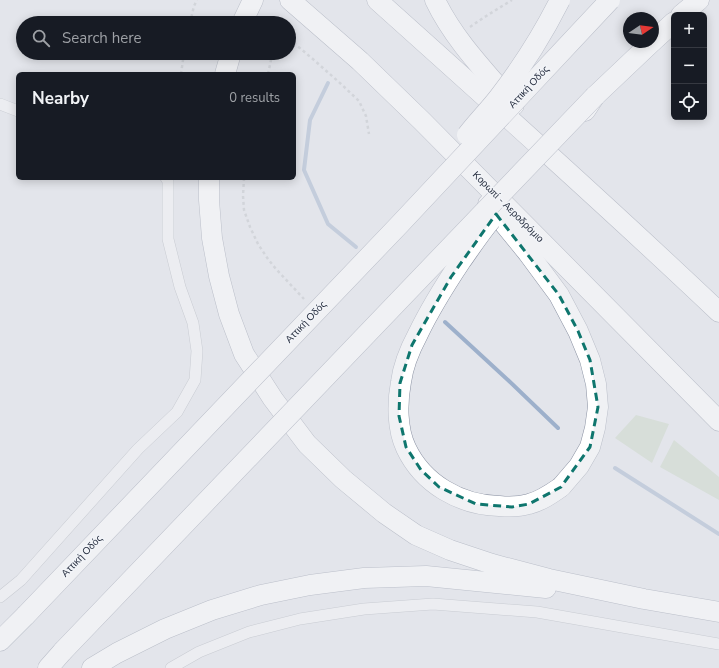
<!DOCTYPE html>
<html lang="en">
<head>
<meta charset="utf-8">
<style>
	body { margin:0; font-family:"Nunito Sans",sans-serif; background:#242831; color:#f1f3f6 }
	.controls { position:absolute; right:12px; top:12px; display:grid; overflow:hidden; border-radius:6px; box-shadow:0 2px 10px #0003 }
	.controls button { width:36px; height:36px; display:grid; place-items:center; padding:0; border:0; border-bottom:1px solid #363941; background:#171b24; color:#f1f3f6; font:20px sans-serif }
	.compass { position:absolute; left:623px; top:12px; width:36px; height:36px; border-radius:50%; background:#171b24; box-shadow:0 2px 10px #0003; rotate:77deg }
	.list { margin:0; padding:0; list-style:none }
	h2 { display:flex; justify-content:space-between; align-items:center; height:52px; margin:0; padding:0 16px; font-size:17px }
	h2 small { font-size:13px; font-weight:400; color:#9ea1a6 }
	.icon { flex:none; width:22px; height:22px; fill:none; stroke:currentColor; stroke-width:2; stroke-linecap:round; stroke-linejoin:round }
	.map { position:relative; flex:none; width:719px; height:668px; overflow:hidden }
	.search { position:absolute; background:#171b24; box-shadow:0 2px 10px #0003; left:16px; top:16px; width:280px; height:44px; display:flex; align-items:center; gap:10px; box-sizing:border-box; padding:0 14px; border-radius:22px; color:#9ea1a6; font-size:15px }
	.panel { position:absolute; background:#171b24; box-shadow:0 2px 10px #0003; left:16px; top:72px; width:280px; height:108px; border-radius:6px }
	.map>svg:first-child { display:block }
	.green { fill:#c7d5c4 }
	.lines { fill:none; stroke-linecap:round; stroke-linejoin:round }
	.stream { stroke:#9db0cb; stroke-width:4 }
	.street-casing { stroke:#a8acb5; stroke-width:12 }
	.highway-casing { stroke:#8a91a2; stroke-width:21 }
	.path { stroke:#bdc0c6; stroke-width:2.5; stroke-dasharray:3 3; stroke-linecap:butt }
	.street { stroke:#f6f7f9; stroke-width:11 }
	.highway { stroke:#fff; stroke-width:20 }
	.highway-bridge-casing { stroke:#8a91a2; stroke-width:21; stroke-linecap:butt }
	.highway-bridge { stroke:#fff; stroke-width:20 }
	.marked { fill:none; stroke:#0f766e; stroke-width:3; stroke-dasharray:8 5; stroke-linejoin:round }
	.labels { text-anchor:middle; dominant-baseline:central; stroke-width:3; stroke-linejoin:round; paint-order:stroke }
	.street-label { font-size:10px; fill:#2a3243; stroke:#f2f4f8 }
</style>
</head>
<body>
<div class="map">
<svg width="719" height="668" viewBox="0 0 719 668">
	<rect width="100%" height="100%" fill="#e3e5eb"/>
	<g class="green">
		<path d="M 636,415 L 669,424 L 652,463 L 615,438 Z"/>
		<path d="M 674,440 L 719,477 L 719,500 L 660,467 Z"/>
	</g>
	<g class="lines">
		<g class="stream">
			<path d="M 328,83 L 310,120 L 304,170 L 328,224 L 356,247"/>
			<path d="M 445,322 L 509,381 L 558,428"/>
			<path d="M 615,468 L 719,534"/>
		</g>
		<defs>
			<g id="street">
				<path d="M 0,104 L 18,111"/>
				<path d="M 0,597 L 21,580 L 138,449 L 177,412 L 195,380 L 197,351 L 193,323 L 180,287 L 168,239 L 168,181 L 166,178"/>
				<path d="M 171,668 L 199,652 L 249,632 L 300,619 L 364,609 L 433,604 L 537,612 L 719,644"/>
			</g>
			<g id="highway">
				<path d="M 290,0 L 360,61 L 422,121 L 719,421"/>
				<path d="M 377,0 C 492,103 607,206 719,312"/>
				<path d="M 435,0 C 454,40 486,72 514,105"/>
				<path d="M 681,15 L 699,0"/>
				<path d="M 242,23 L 253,0"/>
				<path d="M 653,41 L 674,22"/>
				<path d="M 225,74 L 231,53"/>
				<path d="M 585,111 L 595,96 L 652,42"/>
				<path d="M 209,178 L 209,200 L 212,238 L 219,276 L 229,314 L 244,354 L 273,399 L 307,444 L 343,479 L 384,513 L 416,535 L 450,550 L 492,564 L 549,579 L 644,599 L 719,612"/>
				<path d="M 488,204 L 528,253 L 559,295 L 578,331 L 590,360 L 596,384 L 598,407 L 595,428 L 590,447 L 579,466 L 561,487"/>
				<path d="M 0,641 L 26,615"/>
				<path d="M 48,668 L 63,651"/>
				<path d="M 92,668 L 117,653 L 165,629 L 212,610 L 261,595 L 310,585 L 364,578 L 426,576 L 546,588"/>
			</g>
		</defs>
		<use href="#street" class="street-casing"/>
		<use href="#highway" class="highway-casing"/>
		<g class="path">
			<path d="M 263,18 L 269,23"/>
			<path d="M 190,23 L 194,6 L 197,0"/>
			<path d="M 470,27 L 483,18 L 512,0"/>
			<path d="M 289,39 L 314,60 L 341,84 L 359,101 L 366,116 L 369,134"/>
			<path d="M 181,74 L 184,53"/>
			<path d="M 268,74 L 271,60 L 272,53"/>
			<path d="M 244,178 L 243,196 L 244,210 L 250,227 L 258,244 L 268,259 L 276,269 L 304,299"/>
		</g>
		<use href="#street" class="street"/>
		<use href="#highway" class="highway"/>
		<defs>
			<g id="highway-bridge">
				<path d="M 467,135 C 477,122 489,110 499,97 C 522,67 543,34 560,0"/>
				<path d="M 491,220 C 480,233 471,247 461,261 C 445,285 430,309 418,334 C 410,349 403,366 401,382 C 397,403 397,429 406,448 C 423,484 460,505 499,506 C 509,507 519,507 529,504 C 541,501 551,494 561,487"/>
				<path d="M 26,615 L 399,225 L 610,0"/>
				<path d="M 63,651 L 595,96"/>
			</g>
		</defs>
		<use href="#highway-bridge" class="highway-bridge-casing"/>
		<use href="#highway-bridge" class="highway-bridge"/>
	</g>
	<path d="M0 0H719V668H0ZM 496,214 L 559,295 L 578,331 L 590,360 L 598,407 L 590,447 L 561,487 L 529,504 L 512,507 L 476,504 L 439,487 L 421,470 L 406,447 L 399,416 L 400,383 L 412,345 L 451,277 Z" fill="#e3e5eb" fill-opacity=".55" fill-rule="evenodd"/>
	<path class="marked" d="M 496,214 L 559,295 L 578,331 L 590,360 L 598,407 L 590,447 L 561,487 L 529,504 L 512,507 L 476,504 L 439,487 L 421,470 L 406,447 L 399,416 L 400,383 L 412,345 L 451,277 Z"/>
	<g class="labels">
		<g class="street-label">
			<text transform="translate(529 87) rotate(-47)">Αττική Οδός</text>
			<text transform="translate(508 207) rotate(45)">Κορωπί - Αεροδρόμιο</text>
			<text transform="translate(306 322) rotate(-46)">Αττική Οδός</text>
			<text transform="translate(82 556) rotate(-46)">Αττική Οδός</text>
		</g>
	</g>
</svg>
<div class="controls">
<button>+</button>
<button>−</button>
<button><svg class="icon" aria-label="locate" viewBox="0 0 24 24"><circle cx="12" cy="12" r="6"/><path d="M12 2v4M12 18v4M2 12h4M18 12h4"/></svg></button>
</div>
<svg class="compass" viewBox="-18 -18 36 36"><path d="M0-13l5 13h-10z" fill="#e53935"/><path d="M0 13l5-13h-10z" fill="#9ea1a6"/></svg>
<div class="search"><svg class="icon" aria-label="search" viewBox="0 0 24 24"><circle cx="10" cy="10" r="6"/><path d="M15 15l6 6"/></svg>Search here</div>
<section class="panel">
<h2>Nearby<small>0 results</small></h2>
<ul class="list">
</ul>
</section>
</div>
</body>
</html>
